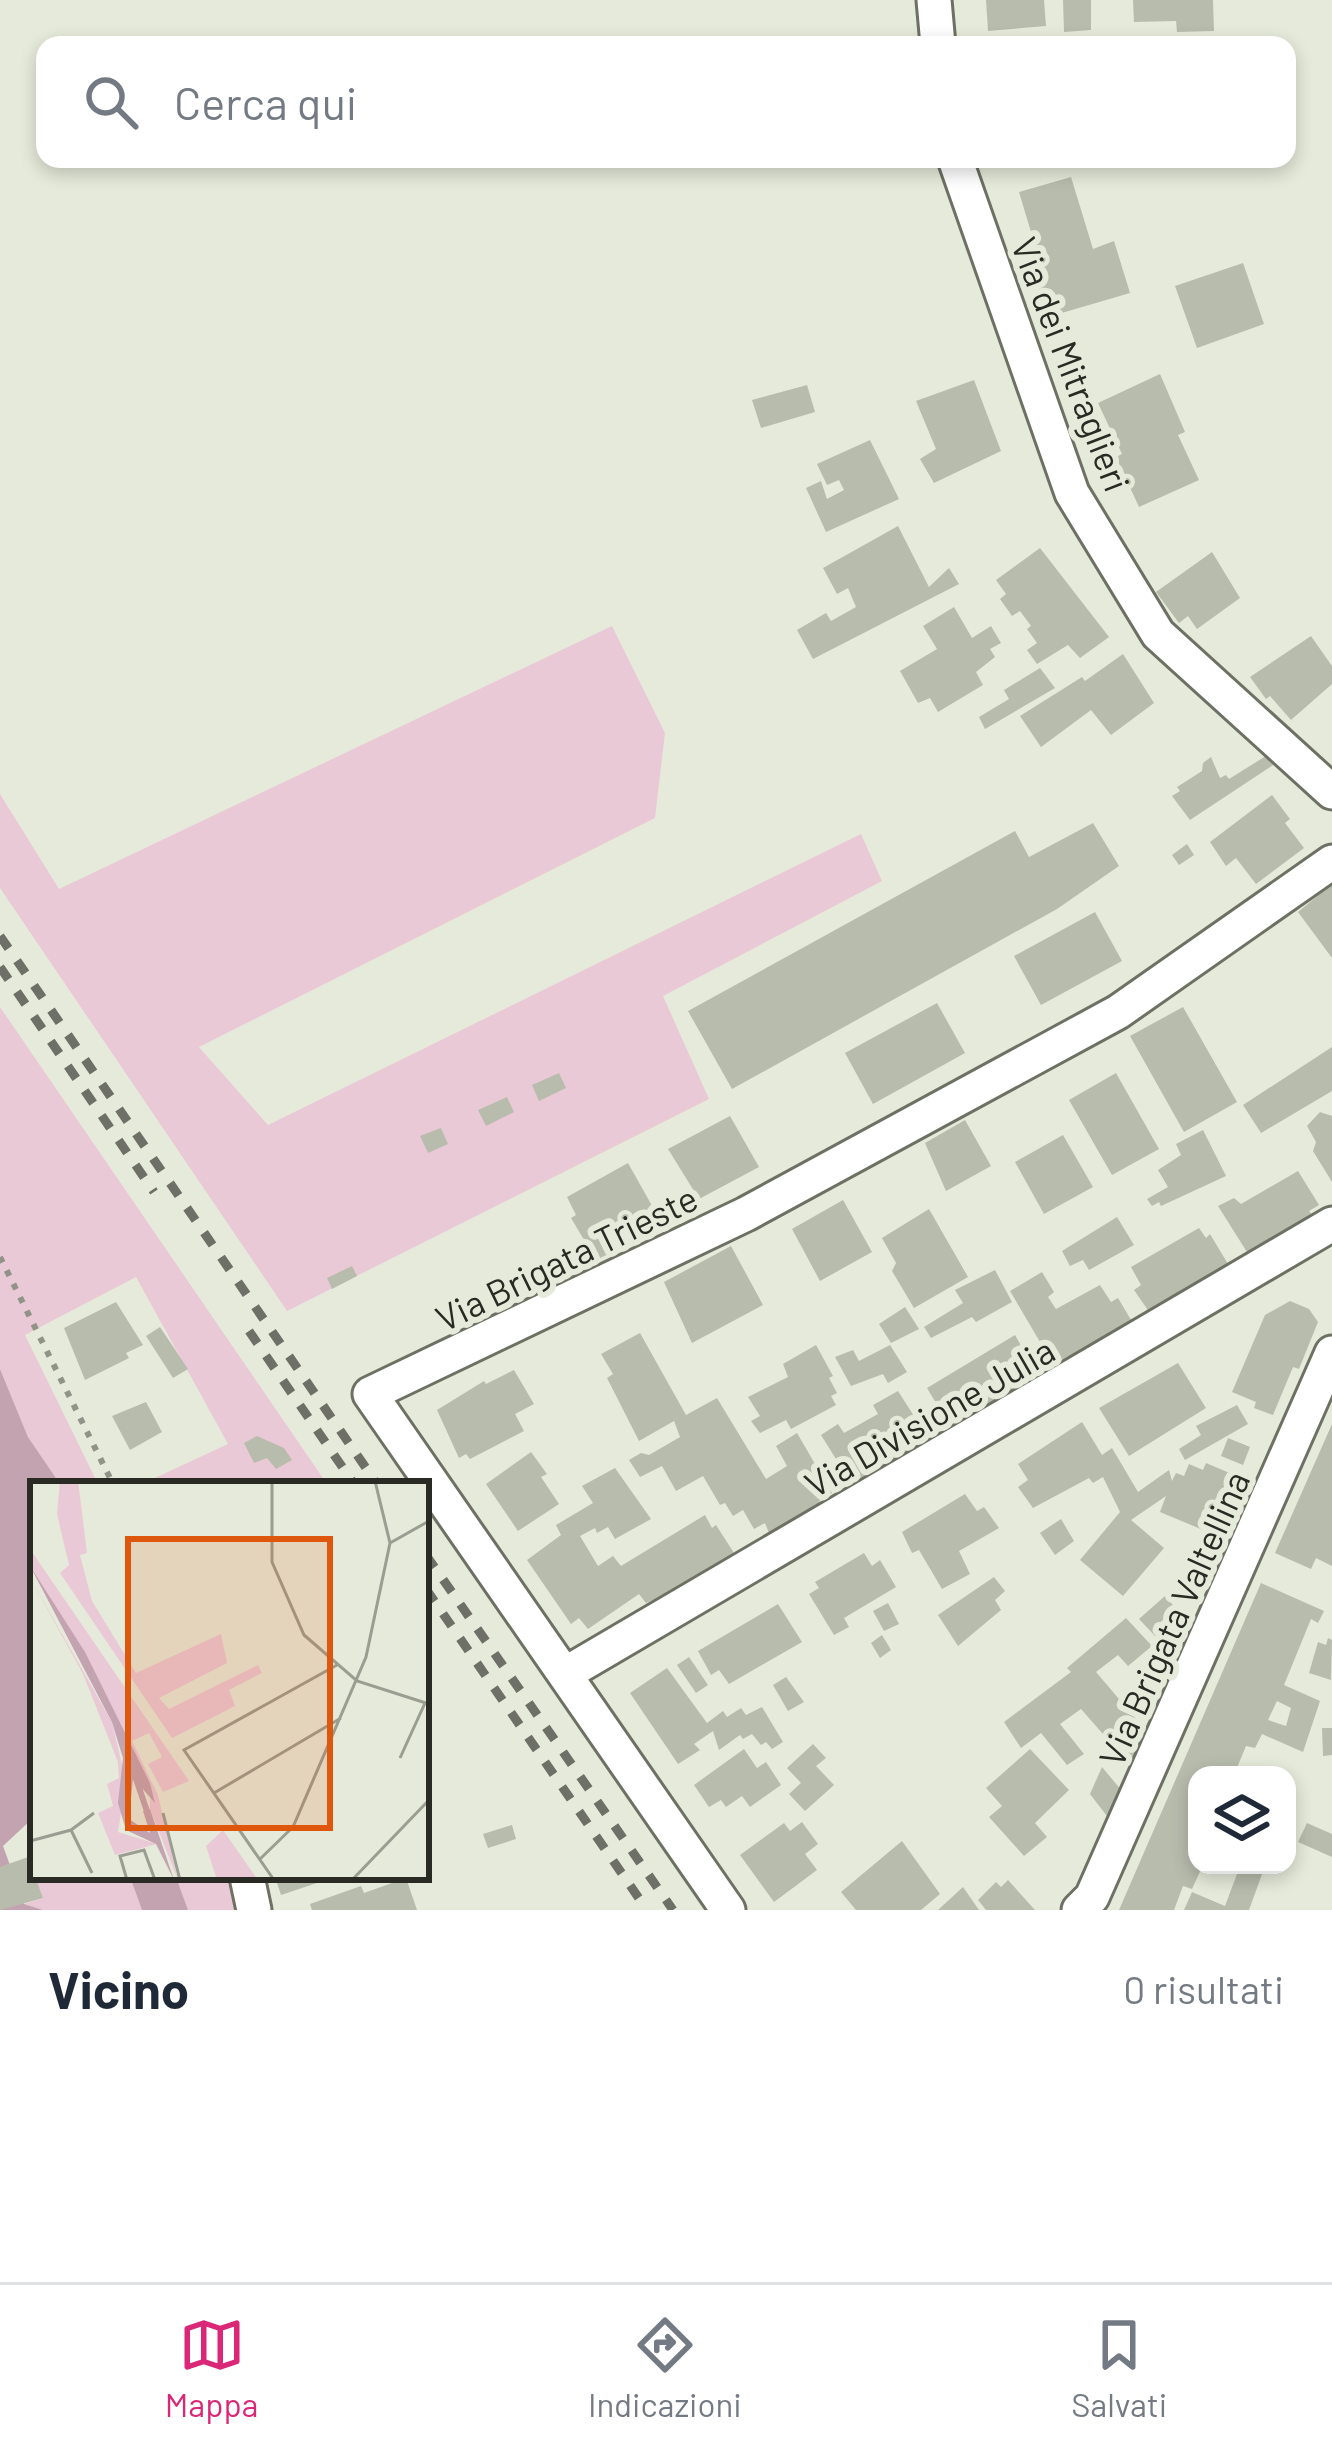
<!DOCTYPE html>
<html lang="it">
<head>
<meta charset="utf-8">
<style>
	body { margin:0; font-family:Barlow,sans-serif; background:#f2f2f3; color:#1f2937 }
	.controls { position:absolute; right:36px; bottom:36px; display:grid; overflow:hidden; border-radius:24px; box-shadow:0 6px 18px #0003 }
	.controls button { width:108px; height:108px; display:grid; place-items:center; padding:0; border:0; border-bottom:3px solid #e0e1e3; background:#fff; color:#1f2937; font:60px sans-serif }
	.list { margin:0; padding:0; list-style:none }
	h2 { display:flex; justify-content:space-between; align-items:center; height:156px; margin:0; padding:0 48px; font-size:51px }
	h2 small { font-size:39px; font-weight:400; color:#747a83 }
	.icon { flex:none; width:66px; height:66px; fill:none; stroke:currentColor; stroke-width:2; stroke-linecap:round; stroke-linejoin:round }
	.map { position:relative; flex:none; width:1332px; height:1910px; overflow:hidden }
	.search { position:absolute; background:#fff; box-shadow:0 6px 18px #0003; left:36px; right:36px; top:36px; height:132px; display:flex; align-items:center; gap:30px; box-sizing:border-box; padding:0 42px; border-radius:24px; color:#747a83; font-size:45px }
	.sheet { height:372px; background:#fff }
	nav { display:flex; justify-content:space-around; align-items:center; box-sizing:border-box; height:168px; border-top:3px solid #e0e1e3; background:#fff; font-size:33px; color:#747a83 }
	nav a { display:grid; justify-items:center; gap:6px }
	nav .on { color:#db2777 }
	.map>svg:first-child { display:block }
	.green { fill:#eac9d6 }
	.water { fill:#c4a3b0 }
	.building { fill:#b8bcad; fill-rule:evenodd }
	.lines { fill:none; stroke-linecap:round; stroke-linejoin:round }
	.minor-casing { stroke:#6d7163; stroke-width:39 }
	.path { stroke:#919388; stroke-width:6; stroke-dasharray:6 9; stroke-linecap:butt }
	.minor { stroke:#fff; stroke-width:33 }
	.rail { stroke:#6e7067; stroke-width:9; stroke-dasharray:15 15; stroke-linecap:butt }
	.labels { text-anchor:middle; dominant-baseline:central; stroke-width:12; stroke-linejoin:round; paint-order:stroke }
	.street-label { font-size:36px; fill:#292a24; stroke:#e6eada }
	.inset-river { fill:none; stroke:#c4a3b0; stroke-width:6 }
	.inset-road { fill:none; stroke:#9a9d91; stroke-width:3 }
	.view { fill:#de570d; fill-opacity:0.15; stroke:#de570d; stroke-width:6 }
	.inset-edge { fill:none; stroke:#292a24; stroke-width:6 }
</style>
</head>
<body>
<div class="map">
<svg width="1332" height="1910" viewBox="0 0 1332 1910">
	<rect width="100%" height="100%" fill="#e6eada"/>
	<g class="green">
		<path d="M 612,626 L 665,733 L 655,818 L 199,1047 L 268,1125 L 861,834 L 882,881 L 663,996 L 709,1099 L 287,1311 L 0,888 L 0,794 L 59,889 Z"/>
		<path d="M 0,1007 L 327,1484 L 142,1484 L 228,1444 L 136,1277 L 25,1335 L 98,1484 L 60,1484 L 28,1437 L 0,1369 Z"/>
		<path d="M 35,1877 L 130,1877 L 142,1910 L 43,1910 L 24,1904 L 43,1898 Z"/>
		<path d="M 176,1877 L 234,1877 L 240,1910 L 188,1910 Z"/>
	</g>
	<g class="water">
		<path d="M 0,1369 L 28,1437 L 60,1484 L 33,1484 L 33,1818 L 3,1846 L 24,1904 L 43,1910 L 0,1910 Z"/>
		<path d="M 130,1877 L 176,1877 L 188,1910 L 142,1910 Z"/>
	</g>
	<g class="building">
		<path d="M 986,0 L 1044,0 L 1046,26 L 988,31 Z"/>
		<path d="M 1063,0 L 1091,0 L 1091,30 L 1064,32 Z"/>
		<path d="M 1133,0 L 1213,0 L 1214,31 L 1177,32 L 1176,21 L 1134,22 Z"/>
		<path d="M 1071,177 L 1093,249 L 1114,241 L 1130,293 L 1048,317 L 1033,265 L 1040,262 L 1019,192 Z"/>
		<path d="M 1243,263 L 1264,324 L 1197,348 L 1175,286 Z"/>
		<path d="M 1160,374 L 1185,432 L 1178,435 L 1199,480 L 1139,507 L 1116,457 L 1122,454 L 1098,403 Z"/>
		<path d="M 974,380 L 1001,451 L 934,483 L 920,459 L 936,449 L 916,401 Z"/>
		<path d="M 807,385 L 815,412 L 761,428 L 752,400 Z"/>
		<path d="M 870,440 L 899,499 L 826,532 L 806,488 L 821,481 L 827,499 L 844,490 L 839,480 L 827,485 L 817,464 Z"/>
		<path d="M 898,526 L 929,587 L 949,568 L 959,584 L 813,659 L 797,630 L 826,613 L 831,621 L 856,607 L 848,588 L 837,594 L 823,568 Z"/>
		<path d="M 1040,548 L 1109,637 L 1080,658 L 1068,645 L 1037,664 L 1027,650 L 1037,643 L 1027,629 L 1031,626 L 1020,611 L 1012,616 L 1000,599 L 1006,594 L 996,580 Z"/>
		<path d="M 1212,552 L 1240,598 L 1197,629 L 1188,616 L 1179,623 L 1156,592 Z"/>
		<path d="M 954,607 L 972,638 L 991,626 L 1001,643 L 990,649 L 995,657 L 976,672 L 983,685 L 938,712 L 930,698 L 918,703 L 900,671 L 937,649 L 923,626 Z"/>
		<path d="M 1311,636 L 1332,666 L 1332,684 L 1291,720 L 1270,696 L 1266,699 L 1250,677 Z"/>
		<path d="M 1123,654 L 1154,703 L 1111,735 L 1091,710 L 1041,747 L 1020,716 L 1082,677 L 1085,681 Z"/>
		<path d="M 1040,668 L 1055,688 L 985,729 L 979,717 L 1009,699 L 1004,690 Z"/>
		<path d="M 1269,754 L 1279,761 L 1190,820 L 1172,796 L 1180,791 L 1177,787 L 1202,771 L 1203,763 L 1211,757 L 1220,778 L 1226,775 L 1229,779 Z"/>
		<path d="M 1272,795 L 1290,819 L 1285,823 L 1304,848 L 1256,884 L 1236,858 L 1226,866 L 1210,842 Z"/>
		<path d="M 1093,823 L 1119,866 L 1057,909 L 732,1089 L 688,1011 L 1015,831 L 1029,857 Z"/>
		<path d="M 1187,844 L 1194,855 L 1179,865 L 1172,855 Z"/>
		<path d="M 1332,884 L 1332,958 L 1298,912 Z"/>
		<path d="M 1095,912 L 1122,961 L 1041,1005 L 1014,956 Z"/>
		<path d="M 937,1003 L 965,1053 L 873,1104 L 845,1053 Z"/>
		<path d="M 1183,1007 L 1237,1102 L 1184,1132 L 1130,1036 Z"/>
		<path d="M 1332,1047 L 1332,1091 L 1261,1133 L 1243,1105 Z"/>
		<path d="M 559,1073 L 566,1088 L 539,1101 L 532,1085 Z"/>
		<path d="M 1116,1073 L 1159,1149 L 1112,1175 L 1069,1100 Z"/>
		<path d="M 507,1097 L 514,1112 L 486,1126 L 478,1110 Z"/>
		<path d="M 1320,1112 L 1332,1116 L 1332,1182 L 1313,1151 L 1316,1142 L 1307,1126 Z"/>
		<path d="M 730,1116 L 759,1167 L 699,1199 L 668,1149 Z"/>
		<path d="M 965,1120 L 991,1166 L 946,1191 L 925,1143 Z"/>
		<path d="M 441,1128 L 448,1144 L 428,1153 L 420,1136 Z"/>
		<path d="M 1203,1130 L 1226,1176 L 1161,1206 L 1159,1202 L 1152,1206 L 1147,1199 L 1168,1187 L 1158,1170 L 1181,1155 L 1176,1144 Z"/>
		<path d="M 1063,1135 L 1093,1187 L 1044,1214 L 1015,1162 Z"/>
		<path d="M 628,1163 L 660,1220 L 643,1230 L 641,1238 L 596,1260 L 571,1218 L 576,1215 L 567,1197 Z"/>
		<path d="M 1298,1171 L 1319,1205 L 1309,1211 L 1313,1216 L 1286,1231 L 1290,1236 L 1252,1260 L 1218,1206 L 1234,1198 L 1241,1204 Z"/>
		<path d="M 843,1200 L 872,1252 L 820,1281 L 792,1229 Z"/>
		<path d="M 929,1209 L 968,1277 L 914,1308 L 892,1271 L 896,1263 L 882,1238 Z"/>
		<path d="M 1117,1217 L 1134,1245 L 1089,1270 L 1083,1260 L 1070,1266 L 1062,1251 Z"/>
		<path d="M 1199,1228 L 1206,1238 L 1210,1234 L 1231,1269 L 1152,1316 L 1134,1290 L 1141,1285 L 1131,1267 Z"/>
		<path d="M 731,1246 L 763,1305 L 692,1343 L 664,1282 Z"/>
		<path d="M 352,1266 L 357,1276 L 332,1289 L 327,1278 Z"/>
		<path d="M 995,1270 L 1012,1302 L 976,1322 L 972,1317 L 931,1338 L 924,1327 L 963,1303 L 955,1290 Z"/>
		<path d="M 1042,1272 L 1054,1292 L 1048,1297 L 1056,1309 L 1100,1285 L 1111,1302 L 1118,1298 L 1137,1330 L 1096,1353 L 1091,1345 L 1053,1364 L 1010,1291 Z"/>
		<path d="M 1290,1301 L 1309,1309 L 1318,1322 L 1299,1369 L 1293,1367 L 1273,1415 L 1254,1408 L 1256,1402 L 1232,1392 L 1265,1315 Z"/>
		<path d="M 116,1302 L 143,1345 L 126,1353 L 129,1358 L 85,1380 L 64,1328 Z"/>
		<path d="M 905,1307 L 919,1329 L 891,1343 L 879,1324 Z"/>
		<path d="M 160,1327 L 188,1369 L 173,1378 L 146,1336 Z"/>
		<path d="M 640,1333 L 686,1415 L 717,1398 L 766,1479 L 787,1466 L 776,1446 L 797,1433 L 832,1493 L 819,1501 L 821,1504 L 769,1533 L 765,1523 L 754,1529 L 743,1510 L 733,1516 L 725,1503 L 720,1505 L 703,1476 L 676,1491 L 662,1466 L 640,1477 L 629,1460 L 641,1453 L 649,1455 L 680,1437 L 674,1421 L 639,1441 L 607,1378 L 613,1374 L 601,1354 Z"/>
		<path d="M 1015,1335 L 1039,1377 L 991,1402 L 996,1410 L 955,1435 L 927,1388 Z"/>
		<path d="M 816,1345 L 833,1376 L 829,1378 L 837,1393 L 831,1396 L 836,1405 L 791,1429 L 786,1420 L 760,1433 L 751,1421 L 760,1416 L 748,1397 L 788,1377 L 783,1364 Z"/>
		<path d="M 890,1345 L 907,1372 L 888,1383 L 883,1374 L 851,1386 L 835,1357 L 853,1350 L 859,1361 Z"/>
		<path d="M 1178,1363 L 1206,1408 L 1129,1456 L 1099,1408 Z"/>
		<path d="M 514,1370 L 534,1404 L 515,1414 L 524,1431 L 470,1459 L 466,1454 L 459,1458 L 437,1410 L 484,1381 L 486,1384 Z"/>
		<path d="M 898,1391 L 930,1441 L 851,1483 L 821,1435 L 838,1424 L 844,1433 L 878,1414 L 873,1405 Z"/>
		<path d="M 146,1402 L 162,1432 L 130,1450 L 112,1416 Z"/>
		<path d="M 1237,1405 L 1248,1424 L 1185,1460 L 1179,1449 L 1201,1435 L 1196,1426 Z"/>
		<path d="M 1082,1422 L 1102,1455 L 1112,1448 L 1138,1492 L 1169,1470 L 1172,1481 L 1176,1473 L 1184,1476 L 1189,1464 L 1203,1470 L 1206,1463 L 1239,1477 L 1215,1535 L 1160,1512 L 1166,1496 L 1131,1520 L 1164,1548 L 1123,1596 L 1080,1560 L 1120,1512 L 1103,1477 L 1093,1483 L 1089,1478 L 1033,1508 L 1018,1487 L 1028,1480 L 1018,1464 Z"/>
		<path d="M 1332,1424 L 1332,1566 L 1316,1558 L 1311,1569 L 1275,1553 Z"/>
		<path d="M 257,1436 L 284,1448 L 292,1460 L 276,1469 L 267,1458 L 254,1463 L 244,1443 Z"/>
		<path d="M 1228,1438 L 1250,1447 L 1243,1465 L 1221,1456 Z"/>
		<path d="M 531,1452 L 547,1474 L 541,1477 L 559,1504 L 518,1531 L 486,1484 Z"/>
		<path d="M 615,1468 L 651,1519 L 615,1539 L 608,1527 L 597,1533 L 595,1528 L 580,1536 L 598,1566 L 613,1556 L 621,1566 L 705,1515 L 712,1528 L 716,1525 L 734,1553 L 656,1599 L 646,1603 L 639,1594 L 588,1629 L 579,1618 L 571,1624 L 527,1560 L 561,1535 L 556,1525 L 593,1503 L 582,1486 Z"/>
		<path d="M 965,1494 L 977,1511 L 984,1507 L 999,1528 L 959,1551 L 970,1574 L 942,1589 L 919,1550 L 912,1553 L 902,1532 Z"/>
		<path d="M 1061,1519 L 1074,1541 L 1055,1555 L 1040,1533 Z"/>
		<path d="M 864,1553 L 872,1566 L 880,1560 L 896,1587 L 844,1618 L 849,1627 L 834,1635 L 809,1594 L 819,1588 L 815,1582 Z"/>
		<path d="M 994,1577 L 1005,1591 L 995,1600 L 1001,1610 L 958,1646 L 938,1615 Z"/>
		<path d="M 1261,1583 L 1324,1611 L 1318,1623 L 1311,1619 L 1284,1685 L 1320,1701 L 1303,1752 L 1262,1734 L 1255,1748 L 1246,1746 L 1236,1770 L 1247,1775 L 1197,1775 L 1197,1865 L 1203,1865 L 1192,1889 L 1183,1886 L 1174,1910 L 1119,1910 ZM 1277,1701 L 1291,1708 L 1286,1726 L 1268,1720 Z"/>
		<path d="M 1165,1596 L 1179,1612 L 1155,1636 L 1139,1619 Z"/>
		<path d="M 888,1603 L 899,1624 L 884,1631 L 873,1611 Z"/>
		<path d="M 778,1604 L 802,1642 L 729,1684 L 719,1670 L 711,1675 L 698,1651 Z"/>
		<path d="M 1126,1618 L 1152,1646 L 1128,1666 L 1118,1655 L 1096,1672 L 1148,1733 L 1132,1767 L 1081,1709 L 1060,1724 L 1084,1754 L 1067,1765 L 1041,1733 L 1021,1748 L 1004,1722 L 1071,1672 L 1067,1668 Z"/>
		<path d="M 882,1635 L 891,1650 L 880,1658 L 871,1643 Z"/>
		<path d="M 1328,1638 L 1332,1640 L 1331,1680 L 1309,1673 L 1318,1642 L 1326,1645 Z"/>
		<path d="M 689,1657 L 708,1685 L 696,1693 L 677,1665 Z"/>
		<path d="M 667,1668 L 707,1723 L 723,1711 L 727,1717 L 741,1708 L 746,1715 L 762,1707 L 783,1742 L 772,1749 L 766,1742 L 761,1745 L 752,1734 L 743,1739 L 740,1735 L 719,1750 L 713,1731 L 694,1744 L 700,1750 L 678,1764 L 630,1693 Z"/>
		<path d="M 786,1677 L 804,1702 L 788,1711 L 773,1685 Z"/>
		<path d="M 1322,1728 L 1332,1728 L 1332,1755 L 1323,1756 Z"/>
		<path d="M 813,1744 L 826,1758 L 816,1766 L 834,1785 L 805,1811 L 789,1794 L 801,1783 L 787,1768 Z"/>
		<path d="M 744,1749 L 757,1768 L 766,1762 L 781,1785 L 750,1807 L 742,1796 L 726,1807 L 721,1800 L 709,1807 L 694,1785 Z"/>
		<path d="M 1030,1749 L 1069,1790 L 1035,1823 L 1047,1837 L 1024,1856 L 989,1817 L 1002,1806 L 986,1788 Z"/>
		<path d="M 1102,1767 L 1122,1791 L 1110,1820 L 1090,1794 Z"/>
		<path d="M 802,1822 L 818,1844 L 805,1854 L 817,1870 L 774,1902 L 740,1855 L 784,1823 L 790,1831 Z"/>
		<path d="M 1307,1823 L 1332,1834 L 1332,1857 L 1298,1842 Z"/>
		<path d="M 512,1825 L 516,1839 L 488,1848 L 483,1834 Z"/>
		<path d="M 902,1841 L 940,1894 L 921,1910 L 856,1910 L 841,1892 Z"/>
		<path d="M 28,1857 L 43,1898 L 0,1910 L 0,1867 Z"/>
		<path d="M 1245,1865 L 1265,1866 L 1249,1910 L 1184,1910 L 1192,1892 L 1225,1906 L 1240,1866 Z"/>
		<path d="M 275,1877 L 332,1877 L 332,1878 L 281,1895 Z"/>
		<path d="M 406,1878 L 417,1910 L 312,1910 L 310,1904 L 361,1886 L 364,1893 Z"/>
		<path d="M 1008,1880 L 1035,1910 L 986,1910 L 978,1900 L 996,1882 L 1001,1887 Z"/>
		<path d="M 963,1887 L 979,1910 L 938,1910 Z"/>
	</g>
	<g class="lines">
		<defs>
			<g id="minor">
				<path d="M 934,0 L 938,45"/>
				<path d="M 955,159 L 1072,493 L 1158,634 L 1332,792"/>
				<path d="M 565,1674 L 1332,1224"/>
				<path d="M 247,1877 L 254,1910"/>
				<path d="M 728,1910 L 370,1394 L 746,1214 L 1118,1012 L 1332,862"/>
				<path d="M 1079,1910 L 1092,1897 L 1332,1353"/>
			</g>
		</defs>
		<use href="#minor" class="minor-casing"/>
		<path class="path" d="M 0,1257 L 113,1484"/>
		<use href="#minor" class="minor"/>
		<g class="rail">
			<path d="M 0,936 L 377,1484"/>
			<path d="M 0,967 L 154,1192"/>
			<path d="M 249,1331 L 354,1484"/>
			<path d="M 426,1555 L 673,1910"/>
			<path d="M 426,1589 L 647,1910"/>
		</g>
	</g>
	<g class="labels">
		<g class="street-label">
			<text transform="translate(1072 364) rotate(69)">Via dei Mitraglieri</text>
			<text transform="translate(566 1257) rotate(-26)">Via Brigata Trieste</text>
			<text transform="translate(929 1416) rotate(-30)">Via Divisione Julia</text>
			<text transform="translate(1173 1618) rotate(-66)">Via Brigata Valtellina</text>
		</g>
	</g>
	<g transform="translate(30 1481)">
		<rect width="399" height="399" fill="#e6eada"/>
		<path d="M 30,0 L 48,0 L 57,72 L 50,74 L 62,120 L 106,192 L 191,153 L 197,182 L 129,217 L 139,228 L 228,184 L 232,192 L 199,209 L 205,225 L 142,257 L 30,92 L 39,84 L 27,33 ZM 0,68 L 159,300 L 133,311 L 118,283 L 132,276 L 119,252 L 102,260 L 128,314 L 148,399 L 120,328 L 120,302 L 0,85 ZM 0,97 L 82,241 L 96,301 L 88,351 L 127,363 L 85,374 L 68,332 L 83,325 L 77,303 L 89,297 L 88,281 L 53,193 ZM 193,349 L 228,399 L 187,399 L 176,365 Z" fill="#eac9d6"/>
		<path d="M 0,85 L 55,171 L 120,302 L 125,322 L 103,297 L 99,338 L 120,352 L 113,330 L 120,328 L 144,399 L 126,363 L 96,349 L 88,322 L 93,277 L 82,241 Z" fill="#c4a3b0"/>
		<path class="inset-river" d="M 104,292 L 119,336"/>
		<path class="inset-road" d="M 242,0 L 242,81 L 274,154 L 327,200 L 399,223M 360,62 L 399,40M 370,277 L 395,222M 184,312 L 311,237M 133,332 L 150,399M 41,349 L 62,392M 0,360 L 41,349 L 64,332M 229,379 L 263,346 L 336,176 L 360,62 L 345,0M 97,399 L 90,375 L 114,369 L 125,399M 244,399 L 154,269 L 307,184M 322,399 L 399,319"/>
		<path class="view" d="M 98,58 L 300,58 L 300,347 L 98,347 Z"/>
		<rect width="399" height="399" class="inset-edge"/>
	</g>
</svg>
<div class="controls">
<button><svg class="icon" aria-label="layers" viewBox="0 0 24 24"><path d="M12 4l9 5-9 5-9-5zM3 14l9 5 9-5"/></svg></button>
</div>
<div class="search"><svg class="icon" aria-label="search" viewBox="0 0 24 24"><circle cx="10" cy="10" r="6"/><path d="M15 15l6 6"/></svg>Cerca qui</div>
</div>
<section class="sheet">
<h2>Vicino<small>0 risultati</small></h2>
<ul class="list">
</ul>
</section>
<nav>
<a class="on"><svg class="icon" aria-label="map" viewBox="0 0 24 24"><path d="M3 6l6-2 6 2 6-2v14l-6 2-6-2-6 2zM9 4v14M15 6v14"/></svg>Mappa</a>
<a><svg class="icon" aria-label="directions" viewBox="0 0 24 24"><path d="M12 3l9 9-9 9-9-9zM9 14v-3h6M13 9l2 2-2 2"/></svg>Indicazioni</a>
<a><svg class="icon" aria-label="saved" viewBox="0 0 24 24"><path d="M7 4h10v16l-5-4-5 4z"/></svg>Salvati</a>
</nav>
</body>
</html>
